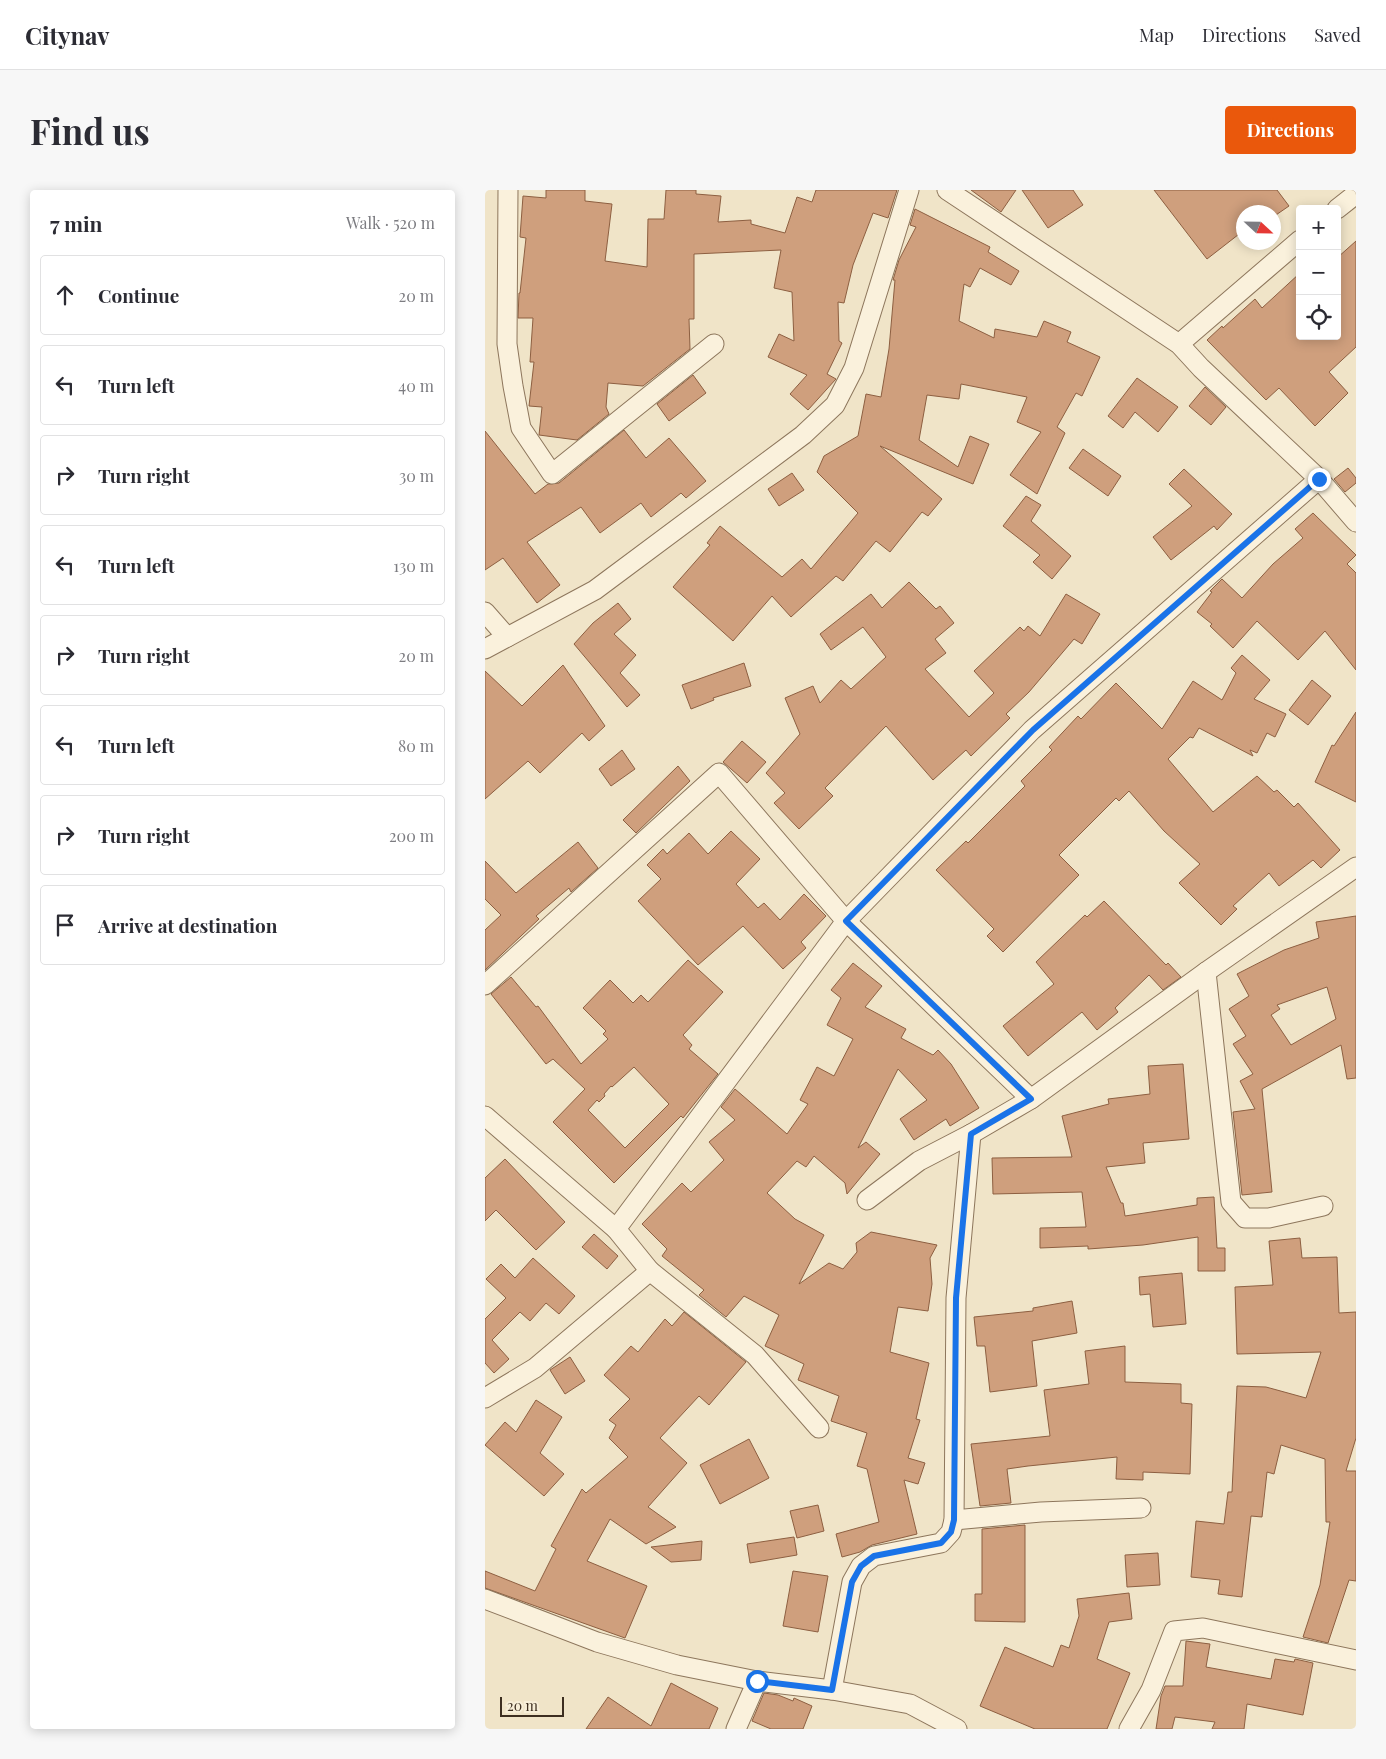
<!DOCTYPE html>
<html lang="en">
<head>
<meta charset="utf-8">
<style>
	body { margin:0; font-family:"Playfair Display",serif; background:#f7f7f7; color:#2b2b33 }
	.controls { position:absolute; right:15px; top:15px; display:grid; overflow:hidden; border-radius:5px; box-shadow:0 2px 12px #0003 }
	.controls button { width:45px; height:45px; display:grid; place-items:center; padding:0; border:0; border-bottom:1px solid #e1e1e2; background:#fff; color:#2b2b33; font:25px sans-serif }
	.compass { position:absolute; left:751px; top:15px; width:45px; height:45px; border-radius:50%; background:#fff; box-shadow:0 2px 12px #0003; rotate:112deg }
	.scale { position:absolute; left:15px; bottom:12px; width:64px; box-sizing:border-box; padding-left:5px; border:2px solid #3d2e20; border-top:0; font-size:14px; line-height:18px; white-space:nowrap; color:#3d2e20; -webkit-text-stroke:4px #f7eed8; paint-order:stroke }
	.stop { position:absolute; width:15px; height:15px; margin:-11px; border:4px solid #1a73e8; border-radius:50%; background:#fff }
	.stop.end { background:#1a73e8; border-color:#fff; box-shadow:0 1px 5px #0008 }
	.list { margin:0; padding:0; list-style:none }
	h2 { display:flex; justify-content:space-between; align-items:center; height:65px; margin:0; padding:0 20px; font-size:21px }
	h2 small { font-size:16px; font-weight:400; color:#7c7c81 }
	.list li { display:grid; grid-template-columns:32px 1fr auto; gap:15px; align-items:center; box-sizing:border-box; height:80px; margin:0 10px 10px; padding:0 10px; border:1px solid #e1e1e2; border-radius:5px }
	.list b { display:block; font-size:19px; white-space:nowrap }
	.list em { font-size:16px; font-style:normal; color:#7c7c81 }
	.icon { flex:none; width:28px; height:28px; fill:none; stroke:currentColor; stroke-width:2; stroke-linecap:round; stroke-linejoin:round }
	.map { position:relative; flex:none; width:871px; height:1539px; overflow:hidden; border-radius:5px }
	header { display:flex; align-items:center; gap:30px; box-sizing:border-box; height:70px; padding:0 25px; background:#fff; border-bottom:1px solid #e1e1e2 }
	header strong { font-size:24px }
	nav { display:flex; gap:28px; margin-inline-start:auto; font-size:18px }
	.intro { display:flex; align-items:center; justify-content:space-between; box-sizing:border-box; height:120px; padding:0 30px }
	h1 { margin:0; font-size:35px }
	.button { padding:12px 22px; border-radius:5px; background:#ea580c; color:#fff; font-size:18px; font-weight:700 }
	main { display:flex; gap:30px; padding:0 30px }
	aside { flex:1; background:#fff; border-radius:5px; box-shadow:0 2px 12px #0003 }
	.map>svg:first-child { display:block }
	.building { fill:#cf9f7d; stroke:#8d5f41; fill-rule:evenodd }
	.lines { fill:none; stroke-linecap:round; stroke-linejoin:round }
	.minor-casing { stroke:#8d765c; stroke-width:21 }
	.minor { stroke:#faf1dc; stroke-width:19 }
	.route { stroke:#1a73e8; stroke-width:6 }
</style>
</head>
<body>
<header>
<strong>Citynav</strong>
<nav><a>Map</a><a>Directions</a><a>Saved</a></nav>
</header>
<div class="intro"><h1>Find us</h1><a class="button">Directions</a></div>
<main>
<aside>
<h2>7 min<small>Walk · 520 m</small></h2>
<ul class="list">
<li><svg class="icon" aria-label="ahead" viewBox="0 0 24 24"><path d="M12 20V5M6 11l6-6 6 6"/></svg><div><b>Continue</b></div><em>20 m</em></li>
<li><svg class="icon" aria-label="left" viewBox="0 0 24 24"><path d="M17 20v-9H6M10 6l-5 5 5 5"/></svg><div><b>Turn left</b></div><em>40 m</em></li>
<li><svg class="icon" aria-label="right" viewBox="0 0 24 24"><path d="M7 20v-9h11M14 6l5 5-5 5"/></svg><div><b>Turn right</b></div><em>30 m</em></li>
<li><svg class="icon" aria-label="left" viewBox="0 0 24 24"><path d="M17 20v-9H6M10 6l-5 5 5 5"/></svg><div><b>Turn left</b></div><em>130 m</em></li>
<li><svg class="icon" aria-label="right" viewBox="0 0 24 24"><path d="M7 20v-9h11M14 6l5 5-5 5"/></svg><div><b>Turn right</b></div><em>20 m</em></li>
<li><svg class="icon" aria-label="left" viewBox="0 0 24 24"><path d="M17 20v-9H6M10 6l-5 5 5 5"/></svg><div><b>Turn left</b></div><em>80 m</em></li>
<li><svg class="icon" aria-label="right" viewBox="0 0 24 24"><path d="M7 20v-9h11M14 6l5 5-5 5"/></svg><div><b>Turn right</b></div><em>200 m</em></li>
<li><svg class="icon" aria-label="arrive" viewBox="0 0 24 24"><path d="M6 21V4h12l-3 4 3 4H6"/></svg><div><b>Arrive at destination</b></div></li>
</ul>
</aside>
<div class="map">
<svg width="871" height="1539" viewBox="0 0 871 1539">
	<rect width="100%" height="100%" fill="#f0e4c8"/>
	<g class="building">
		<path d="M 61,0 L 100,0 L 100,11 L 127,14 L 120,71 L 162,77 L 163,29 L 179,29 L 181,0 L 211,0 L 211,4 L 236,6 L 233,32 L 266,30 L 266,34 L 300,43 L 312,7 L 327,12 L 331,0 L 412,0 L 403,28 L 388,23 L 368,75 L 359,113 L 353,112 L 354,151 L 357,153 L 342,184 L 351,189 L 323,220 L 305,204 L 322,185 L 283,167 L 294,144 L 309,151 L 307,102 L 289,98 L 296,60 L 209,64 L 209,129 L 204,129 L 205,159 L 158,196 L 123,193 L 121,217 L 124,224 L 92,250 L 54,245 L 57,217 L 44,216 L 49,172 L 45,172 L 48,128 L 33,128 L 34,103 L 35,103 L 41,48 L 35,47 L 38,6 L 61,8 Z"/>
		<path d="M 486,0 L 531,0 L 516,22 Z"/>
		<path d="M 537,0 L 588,0 L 598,15 L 563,38 Z"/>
		<path d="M 669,0 L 792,0 L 804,16 L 788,27 L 788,22 L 758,22 L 758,41 L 722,69 Z"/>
		<path d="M 430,19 L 505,57 L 503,62 L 534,81 L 526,95 L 495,78 L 485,97 L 479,94 L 474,131 L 509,148 L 510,139 L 552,147 L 559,131 L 586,142 L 582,152 L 615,167 L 597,206 L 591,203 L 572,237 L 580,243 L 552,304 L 525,285 L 556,242 L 532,232 L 542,207 L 476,194 L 474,209 L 442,205 L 434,250 L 473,277 L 485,246 L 504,254 L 488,294 L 395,256 L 457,309 L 443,326 L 437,322 L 405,362 L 391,351 L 358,391 L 351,386 L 306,427 L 287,406 L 248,451 L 188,397 L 225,355 L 222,353 L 235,336 L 297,387 L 317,369 L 326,379 L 373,323 L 332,282 L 339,266 L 373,246 L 381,204 L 396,207 L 404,159 L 410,90 L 408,90 L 414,70 L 431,37 L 425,35 Z"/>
		<path d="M 871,51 L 871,157 L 844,182 L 863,203 L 830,236 L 794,198 L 781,210 L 722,150 L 737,136 L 738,138 L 770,109 L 777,118 L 815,83 L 815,146 L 852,146 L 852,68 Z"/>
		<path d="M 208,185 L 221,203 L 184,231 L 172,214 Z"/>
		<path d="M 652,188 L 693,217 L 673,242 L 650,222 L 638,238 L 623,226 Z"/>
		<path d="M 720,197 L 741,217 L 726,235 L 704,216 Z"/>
		<path d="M 139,240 L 161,268 L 184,248 L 221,291 L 201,308 L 196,303 L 166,327 L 156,313 L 115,343 L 96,317 L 42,352 L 75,395 L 52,413 L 18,368 L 0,380 L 0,241 L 50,304 L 63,294 L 74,293 Z"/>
		<path d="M 598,259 L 636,286 L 623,306 L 584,278 Z"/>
		<path d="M 863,278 L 871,288 L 871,293 L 860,302 L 849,289 Z"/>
		<path d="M 699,279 L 747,324 L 732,340 L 729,336 L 686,370 L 668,347 L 707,316 L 684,294 Z"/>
		<path d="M 307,283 L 319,300 L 294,316 L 283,299 Z"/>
		<path d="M 541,306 L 556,315 L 546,331 L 586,366 L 567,389 L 548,372 L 555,365 L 518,336 Z"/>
		<path d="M 828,323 L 871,365 L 862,374 L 871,383 L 871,480 L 840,441 L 813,470 L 772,431 L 748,458 L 725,436 L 727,434 L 712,422 L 727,402 L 725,401 L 737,389 L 757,408 L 788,374 L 818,348 L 810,339 Z"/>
		<path d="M 424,392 L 451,419 L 455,416 L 469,433 L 450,449 L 461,463 L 440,479 L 484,527 L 509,503 L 489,481 L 535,437 L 539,441 L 543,436 L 555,446 L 581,404 L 615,424 L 597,454 L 589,449 L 544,502 L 521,524 L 525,528 L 486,566 L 481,560 L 448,590 L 401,536 L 340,598 L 348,606 L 314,639 L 289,613 L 300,603 L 281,583 L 315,544 L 300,508 L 328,496 L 335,513 L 356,490 L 366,499 L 401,467 L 378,437 L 346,460 L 335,444 L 386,404 L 397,418 Z"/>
		<path d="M 133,413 L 146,429 L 129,444 L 151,465 L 135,483 L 155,505 L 142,517 L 89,454 L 108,433 Z"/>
		<path d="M 757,465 L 785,490 L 769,509 L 801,524 L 790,547 L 782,543 L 772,563 L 765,560 L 768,566 L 714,538 L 708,548 L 705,547 L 683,569 L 728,622 L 772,586 L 789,602 L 792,600 L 809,617 L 813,613 L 855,660 L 836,678 L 828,670 L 794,696 L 784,683 L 748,716 L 752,719 L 736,735 L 694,693 L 715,674 L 679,641 L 644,601 L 634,611 L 631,608 L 574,665 L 594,685 L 518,762 L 502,746 L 509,739 L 451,680 L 481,651 L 483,653 L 540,596 L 536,591 L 567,560 L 564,557 L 593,526 L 596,529 L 631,493 L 677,539 L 708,491 L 737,510 L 751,483 L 746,478 Z"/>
		<path d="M 259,473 L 266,496 L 228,508 L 229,510 L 206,519 L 197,495 Z"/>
		<path d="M 78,475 L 120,536 L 104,551 L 97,543 L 55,583 L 43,571 L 0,609 L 0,481 L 37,516 Z"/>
		<path d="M 827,490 L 846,506 L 823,535 L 804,520 Z"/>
		<path d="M 871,522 L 871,612 L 830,592 L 847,555 L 849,556 Z"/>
		<path d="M 257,551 L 281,572 L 262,593 L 238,572 Z"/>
		<path d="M 137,560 L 150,579 L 126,596 L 114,579 Z"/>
		<path d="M 193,576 L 205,591 L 151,643 L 138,630 Z"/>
		<path d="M 246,641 L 275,669 L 251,694 L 273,718 L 279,713 L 295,730 L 319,704 L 341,726 L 316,752 L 321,758 L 298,779 L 258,736 L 213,775 L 153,711 L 176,689 L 162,675 L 178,659 L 182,664 L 204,643 L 223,664 Z"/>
		<path d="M 93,652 L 113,678 L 86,702 L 84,698 L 51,726 L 54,729 L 0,780 L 0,740 L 16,725 L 0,709 L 0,671 L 31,703 Z"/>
		<path d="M 619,711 L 681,775 L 683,773 L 696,787 L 678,800 L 664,785 L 630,818 L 633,822 L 612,840 L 597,822 L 543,866 L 518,836 L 569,794 L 551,772 L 600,725 L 602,727 Z"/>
		<path d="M 871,726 L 871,888 L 862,889 L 856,855 L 777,899 L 787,1002 L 757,1005 L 748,922 L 770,919 L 755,891 L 768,884 L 748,854 L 761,846 L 744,819 L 764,806 L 752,784 L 799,760 L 834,748 L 831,732 ZM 842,797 L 851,829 L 806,855 L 786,825 L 795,819 L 792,815 Z"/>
		<path d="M 203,770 L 238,802 L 198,845 L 207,855 L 204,859 L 233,884 L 198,928 L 196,926 L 129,993 L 68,932 L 100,899 L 68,869 L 61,874 L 6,804 L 26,787 L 51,817 L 53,816 L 96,874 L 123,849 L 118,844 L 121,841 L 98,818 L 125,790 L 148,813 L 156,805 L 163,812 ZM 149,877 L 184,914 L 140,958 L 103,920 L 112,910 L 114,912 L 120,906 L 119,904 L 126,896 L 127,897 Z"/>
		<path d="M 368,773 L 397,796 L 380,817 L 421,839 L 416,848 L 448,865 L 453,860 L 466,874 L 494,918 L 465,936 L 461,929 L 429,950 L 415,929 L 442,910 L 413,879 L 373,958 L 381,952 L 395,964 L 362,1004 L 360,993 L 329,966 L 321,977 L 312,971 L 282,1003 L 310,1029 L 339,1045 L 314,1094 L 344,1073 L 358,1079 L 372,1062 L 371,1053 L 386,1042 L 452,1055 L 445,1068 L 447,1094 L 443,1121 L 413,1117 L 405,1162 L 444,1173 L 431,1229 L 435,1230 L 423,1268 L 440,1273 L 433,1294 L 419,1290 L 432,1344 L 387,1355 L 375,1362 L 357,1367 L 351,1344 L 394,1332 L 382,1279 L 372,1276 L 382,1243 L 346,1231 L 354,1206 L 313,1190 L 319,1174 L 280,1156 L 294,1125 L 259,1106 L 241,1127 L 214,1105 L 219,1100 L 177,1066 L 182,1059 L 157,1034 L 197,993 L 206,1002 L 239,970 L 224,952 L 250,930 L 236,917 L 250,899 L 302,944 L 323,914 L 315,910 L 332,877 L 349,886 L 368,849 L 342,835 L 356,808 L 346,800 Z"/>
		<path d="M 698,874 L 704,949 L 658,953 L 660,973 L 621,977 L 636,1013 L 638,1013 L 640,1026 L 712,1015 L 712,1008 L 729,1007 L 732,1058 L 740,1058 L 740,1081 L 713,1081 L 713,1047 L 658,1055 L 603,1059 L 603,1056 L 555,1058 L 555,1038 L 601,1037 L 597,1002 L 508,1004 L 507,968 L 587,967 L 577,926 L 624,914 L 623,909 L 665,904 L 663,876 Z"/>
		<path d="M 20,969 L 80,1032 L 51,1060 L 11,1020 L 0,1031 L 0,988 Z"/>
		<path d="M 109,1044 L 133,1066 L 122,1079 L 97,1057 Z"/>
		<path d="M 815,1048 L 817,1068 L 852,1067 L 854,1123 L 871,1122 L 871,1248 L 861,1281 L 871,1281 L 871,1391 L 864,1390 L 843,1453 L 818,1447 L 835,1395 L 845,1332 L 841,1332 L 840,1269 L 796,1255 L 789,1284 L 782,1282 L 777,1327 L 766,1326 L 757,1407 L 733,1404 L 735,1390 L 706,1387 L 711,1331 L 739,1334 L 743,1302 L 747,1302 L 752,1196 L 781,1197 L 821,1208 L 836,1162 L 752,1164 L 750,1097 L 788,1095 L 784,1051 Z"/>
		<path d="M 48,1068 L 90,1106 L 74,1124 L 61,1113 L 45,1131 L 35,1122 L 7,1150 L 24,1169 L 9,1183 L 0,1173 L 0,1129 L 21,1108 L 1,1089 L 16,1074 L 30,1088 Z"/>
		<path d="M 697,1083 L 701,1134 L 668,1137 L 665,1104 L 655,1105 L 654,1087 Z"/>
		<path d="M 587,1111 L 592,1143 L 547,1151 L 552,1196 L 505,1202 L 500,1156 L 492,1156 L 489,1127 L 548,1121 L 548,1118 Z"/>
		<path d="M 199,1122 L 261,1172 L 224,1215 L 214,1206 L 175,1248 L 202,1273 L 163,1317 L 191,1337 L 161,1354 L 125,1329 L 102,1371 L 162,1396 L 140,1448 L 0,1398 L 0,1381 L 50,1401 L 71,1359 L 66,1356 L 97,1299 L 101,1303 L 143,1267 L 124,1248 L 131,1235 L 124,1230 L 145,1209 L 119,1185 L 146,1156 L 153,1162 L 180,1129 L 187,1136 Z"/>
		<path d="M 640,1156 L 640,1192 L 696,1194 L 696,1213 L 707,1214 L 705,1284 L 658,1282 L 658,1290 L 631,1289 L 632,1267 L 543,1276 L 522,1279 L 526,1313 L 495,1316 L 486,1254 L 565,1246 L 559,1200 L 604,1194 L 600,1161 Z"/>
		<path d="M 85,1167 L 100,1191 L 80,1204 L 65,1180 Z"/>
		<path d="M 51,1210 L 77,1227 L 55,1263 L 79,1284 L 59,1306 L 0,1255 L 20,1232 L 31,1242 Z"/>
		<path d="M 264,1249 L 284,1288 L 235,1314 L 215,1275 Z"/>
		<path d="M 333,1315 L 339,1341 L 312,1348 L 305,1321 Z"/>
		<path d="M 540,1335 L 540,1432 L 490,1431 L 490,1404 L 497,1404 L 497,1339 Z"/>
		<path d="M 309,1347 L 312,1365 L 265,1373 L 262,1354 Z"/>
		<path d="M 217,1351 L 216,1370 L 186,1372 L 166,1357 Z"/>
		<path d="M 673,1363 L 675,1395 L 642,1397 L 640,1365 Z"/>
		<path d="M 308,1381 L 343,1386 L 333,1442 L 298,1436 Z"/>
		<path d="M 644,1403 L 647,1429 L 624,1432 L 612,1469 L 645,1483 L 622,1539 L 550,1539 L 495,1516 L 520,1457 L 568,1477 L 576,1455 L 584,1458 L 594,1426 L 592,1409 Z"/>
		<path d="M 701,1451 L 725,1454 L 721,1477 L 786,1489 L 790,1469 L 809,1472 L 810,1469 L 828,1473 L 818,1525 L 762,1514 L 759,1539 L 727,1539 L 730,1532 L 690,1527 L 687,1539 L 671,1539 L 676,1506 L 680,1496 L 698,1496 Z"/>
		<path d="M 186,1493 L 233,1518 L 224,1539 L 101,1539 L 123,1507 L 166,1536 Z"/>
		<path d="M 279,1503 L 293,1505 L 308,1511 L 309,1508 L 327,1516 L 318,1539 L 286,1539 L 267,1531 Z"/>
	</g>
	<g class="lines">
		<defs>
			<g id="minor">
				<path d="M 23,0 L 22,154 L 28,196 L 36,238 L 67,284 L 229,154"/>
				<path d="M 462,0 L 694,154 L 716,178 L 834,289 L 871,332"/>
				<path d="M 852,19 L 871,4"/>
				<path d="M 694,154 L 815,50"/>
				<path d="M 0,422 L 22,447"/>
				<path d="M 0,459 L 110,400 L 318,245 L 350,215 L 369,178 L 424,0"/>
				<path d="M 721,782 L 746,1012 L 760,1028 L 784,1028 L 838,1016"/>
				<path d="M 0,795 L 234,583 L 361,731 L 546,909"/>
				<path d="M 0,926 L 131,1039"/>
				<path d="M 382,1010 L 434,971 L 486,944 L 546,909 L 721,782 L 871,677"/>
				<path d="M 165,1081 L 270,1165 L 334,1238"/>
				<path d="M 0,1208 L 50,1178 L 165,1081 L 131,1039 L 361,731 L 547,540 L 834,289"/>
				<path d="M 469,1330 L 556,1322 L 656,1318"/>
				<path d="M 0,1409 L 112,1452 L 192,1475 L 272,1491 L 347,1500 L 425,1514 L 472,1539"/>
				<path d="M 347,1500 L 367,1392 L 376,1376 L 389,1366 L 456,1353 L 466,1342 L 469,1330 L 471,1108 L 486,944"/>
				<path d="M 251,1539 L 272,1491"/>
				<path d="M 644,1539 L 666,1500 L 689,1441 L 718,1438 L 871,1470"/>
			</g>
		</defs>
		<use href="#minor" class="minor-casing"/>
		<use href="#minor" class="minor"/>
	</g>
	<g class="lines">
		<path class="route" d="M 272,1491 L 347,1500 L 367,1392 L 376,1376 L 389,1366 L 456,1353 L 466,1342 L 469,1330 L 471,1108 L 486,944 L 546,909 L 361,731 L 548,540 L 834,289"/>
	</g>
</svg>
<div class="controls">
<button>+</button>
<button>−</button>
<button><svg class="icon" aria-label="locate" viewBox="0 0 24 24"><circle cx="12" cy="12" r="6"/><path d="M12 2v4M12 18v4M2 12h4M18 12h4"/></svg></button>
</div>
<svg class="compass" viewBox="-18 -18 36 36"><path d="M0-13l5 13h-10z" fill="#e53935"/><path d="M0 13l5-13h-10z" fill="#7c7c81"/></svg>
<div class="scale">20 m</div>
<div class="stop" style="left:272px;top:1491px"></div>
<div class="stop end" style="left:834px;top:289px"></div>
</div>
</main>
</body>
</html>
